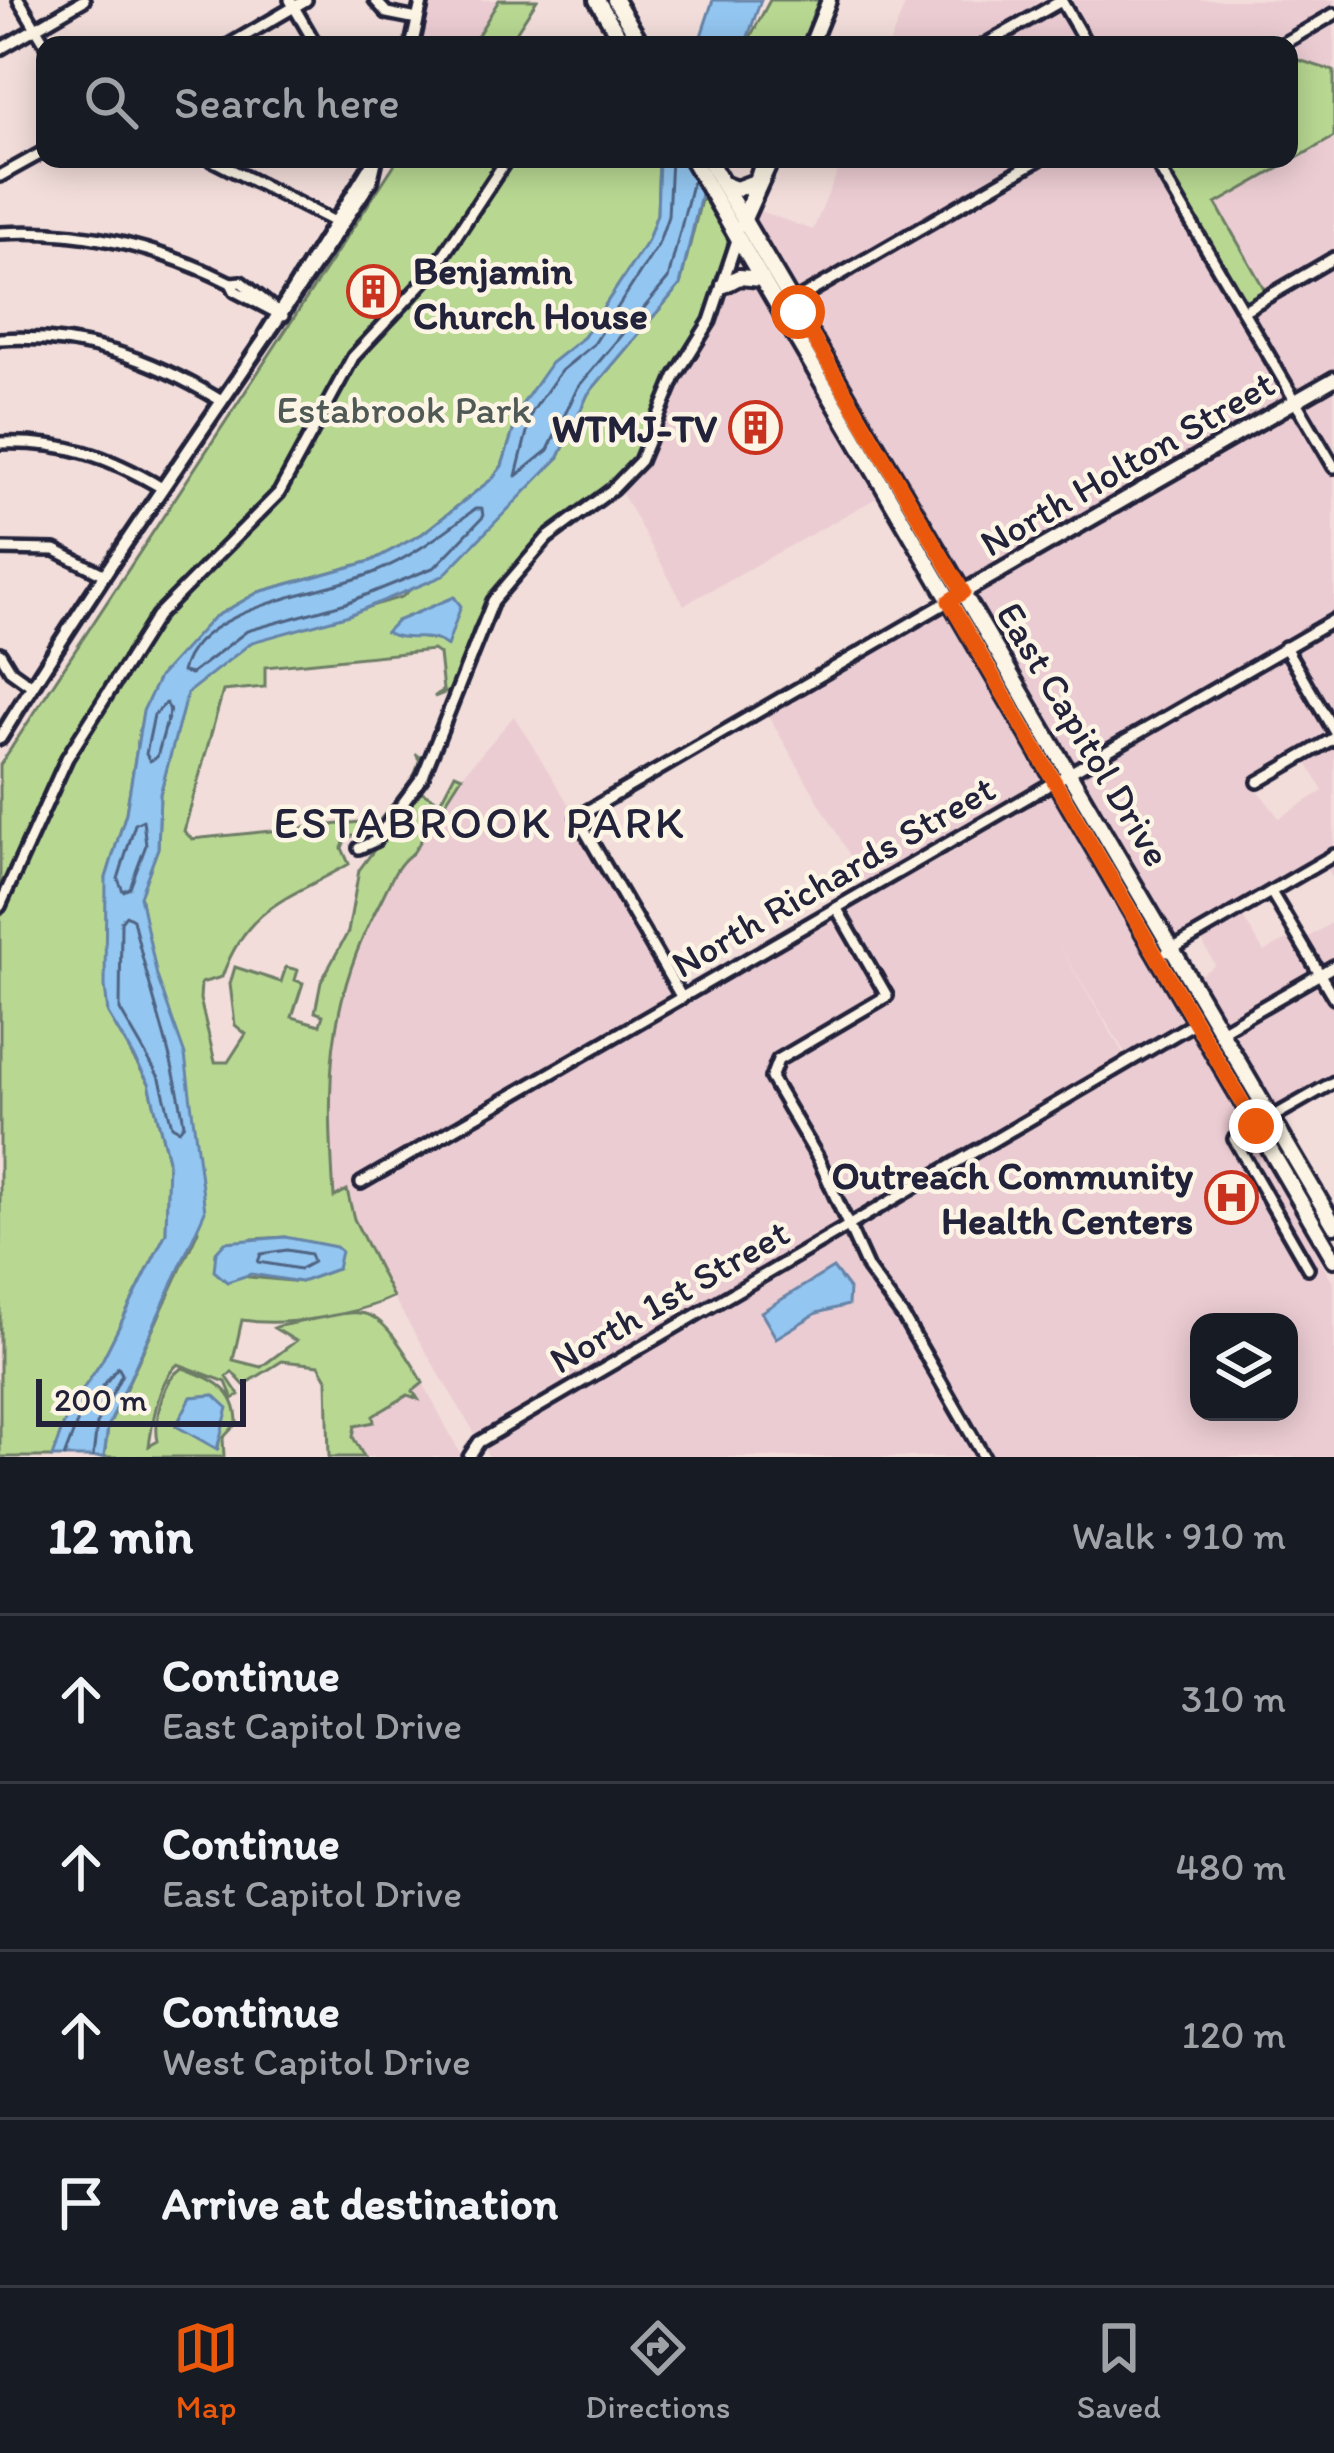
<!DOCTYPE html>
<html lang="en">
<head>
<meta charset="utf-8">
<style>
	body { margin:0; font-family:Itim,sans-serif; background:#20242c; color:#f1f3f6 }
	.controls { position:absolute; right:36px; bottom:36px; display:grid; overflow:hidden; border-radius:24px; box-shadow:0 6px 30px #0003 }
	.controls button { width:108px; height:108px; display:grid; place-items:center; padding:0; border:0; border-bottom:3px solid #363941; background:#171b24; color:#f1f3f6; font:60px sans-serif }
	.scale { position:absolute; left:36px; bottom:30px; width:210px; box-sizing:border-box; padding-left:12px; border:6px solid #22223b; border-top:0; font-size:33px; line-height:42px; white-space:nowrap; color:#22223b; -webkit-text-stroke:9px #fcf5e5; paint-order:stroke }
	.stop { position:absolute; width:36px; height:36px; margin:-27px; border:9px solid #ea580c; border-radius:50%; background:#fff }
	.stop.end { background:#ea580c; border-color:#fff; box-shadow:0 3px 12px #0008 }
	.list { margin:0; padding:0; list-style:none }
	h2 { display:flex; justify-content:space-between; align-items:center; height:156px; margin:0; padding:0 48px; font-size:51px }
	h2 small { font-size:39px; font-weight:400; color:#9ea1a6 }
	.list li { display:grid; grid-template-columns:78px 1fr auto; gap:36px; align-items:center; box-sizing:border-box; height:168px; padding:0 48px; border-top:3px solid #363941 }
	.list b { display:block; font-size:45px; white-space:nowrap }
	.list p { margin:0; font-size:39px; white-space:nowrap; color:#9ea1a6 }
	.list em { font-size:39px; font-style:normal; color:#9ea1a6 }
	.icon { flex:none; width:66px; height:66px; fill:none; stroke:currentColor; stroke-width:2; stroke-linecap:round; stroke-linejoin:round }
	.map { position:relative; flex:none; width:1334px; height:1457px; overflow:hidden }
	.search { position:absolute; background:#171b24; box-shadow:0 6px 30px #0003; left:36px; right:36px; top:36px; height:132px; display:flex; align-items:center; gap:30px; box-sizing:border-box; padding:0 42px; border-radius:24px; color:#9ea1a6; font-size:45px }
	.sheet { height:828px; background:#171b24 }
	nav { display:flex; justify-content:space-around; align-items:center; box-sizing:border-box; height:168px; border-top:3px solid #363941; background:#171b24; font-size:33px; color:#9ea1a6 }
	nav a { display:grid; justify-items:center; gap:6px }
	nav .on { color:#ea580c }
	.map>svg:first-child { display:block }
	.built { fill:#ebccd2; fill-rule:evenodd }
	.green { fill:#b8d892; stroke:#6d7d66; stroke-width:3; fill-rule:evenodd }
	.water { fill:#93c6f0; stroke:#6684a8; stroke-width:3 }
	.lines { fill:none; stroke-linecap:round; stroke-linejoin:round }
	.shore { stroke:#4f6483; stroke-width:3 }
	.minor-casing { stroke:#22223b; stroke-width:18 }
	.tertiary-casing { stroke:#22223b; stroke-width:20 }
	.secondary-casing { stroke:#22223b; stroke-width:21 }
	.primary-casing { stroke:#22223b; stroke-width:22 }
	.minor { stroke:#fcf5e5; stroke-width:9 }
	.tertiary { stroke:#fcf5e5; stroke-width:10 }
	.secondary { stroke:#fcf5e5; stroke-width:12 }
	.primary { stroke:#fcf5e5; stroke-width:14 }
	.route { stroke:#ea580c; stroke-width:15 }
	.labels { text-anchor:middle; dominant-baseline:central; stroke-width:9; stroke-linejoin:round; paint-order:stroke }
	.poi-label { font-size:39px; font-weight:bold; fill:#22223b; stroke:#fcf5e5; text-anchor:end }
	.park-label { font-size:39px; fill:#4f5955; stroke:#fcf5e5 }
	.street-label { font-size:39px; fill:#22223b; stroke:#fcf5e5 }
	.quarter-label { font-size:45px; letter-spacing:3px; fill:#22223b; stroke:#fcf5e5 }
</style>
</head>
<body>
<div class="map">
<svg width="1334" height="1457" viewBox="0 0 1334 1457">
	<rect width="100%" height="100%" fill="#f2ddda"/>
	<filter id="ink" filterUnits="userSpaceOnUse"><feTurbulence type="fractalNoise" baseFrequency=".00833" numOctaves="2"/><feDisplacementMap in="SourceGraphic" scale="24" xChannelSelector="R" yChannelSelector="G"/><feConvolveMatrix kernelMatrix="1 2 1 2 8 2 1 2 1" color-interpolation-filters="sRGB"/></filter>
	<g filter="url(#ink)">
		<g class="built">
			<path d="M 422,0 L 499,0 L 472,45 L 412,45 Z"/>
			<path d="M 907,0 L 1334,0 L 1334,880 L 1320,857 L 1148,955 L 1188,1023 L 1129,1059 L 1056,941 L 1132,1068 L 1192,1030 L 1212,1066 L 1219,1063 L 1313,1223 L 1306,1232 L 1334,1285 L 1334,1457 L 489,1457 L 393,1297 L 354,1219 L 347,1191 L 334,1198 L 328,1099 L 338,1005 L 370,920 L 403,859 L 413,853 L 462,776 L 514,716 L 574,813 L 571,822 L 678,1009 L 989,830 L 985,823 L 870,890 L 764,708 L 948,601 L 1060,789 L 1076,779 L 972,598 L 1179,476 L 1170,465 L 963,584 L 754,224 L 759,211 L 813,230 L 843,159 L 1289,159 L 1289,45 L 889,45 ZM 1301,752 L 1323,791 L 1279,818 L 1251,781 ZM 1199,1322 L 1289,1322 L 1289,1412 L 1199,1412 Z"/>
			<path d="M 737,281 L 757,284 L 880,496 L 684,605 L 620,490 L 648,457 L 674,391 Z"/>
			<path d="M 1241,914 L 1264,952 L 1292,937 L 1296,945 L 1334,921 L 1334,1076 L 1272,1118 L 1194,979 L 1215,965 L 1200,937 Z"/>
			<path d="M 419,1375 L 462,1457 L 332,1457 L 332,1427 Z"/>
		</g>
		<g class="green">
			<path d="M 499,0 L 537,0 L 508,45 L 472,45 Z"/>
			<path d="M 770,0 L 820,0 L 804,45 L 746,45 Z"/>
			<path d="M 1289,57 L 1334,71 L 1334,137 L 1216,204 L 1266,292 L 1244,302 L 1161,159 L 1289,159 Z"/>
			<path d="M 398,159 L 659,159 L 657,214 L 648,240 L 584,337 L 521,406 L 502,466 L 492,479 L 422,534 L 371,561 L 259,592 L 213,618 L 143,712 L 126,813 L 106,878 L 131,1054 L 149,1083 L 168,1160 L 166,1233 L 102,1361 L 69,1410 L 52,1457 L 0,1457 L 0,765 Z"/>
			<path d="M 702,196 L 728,239 L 726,254 L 704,324 L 666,385 L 640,453 L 620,478 L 513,565 L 474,627 L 452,690 L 434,697 L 443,690 L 439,654 L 433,650 L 265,667 L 265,687 L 223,691 L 184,831 L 192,839 L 380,820 L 413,778 L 420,761 L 416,754 L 425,761 L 381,827 L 346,838 L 342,848 L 349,864 C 291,898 247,905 222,977 L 201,983 L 200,999 L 215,1062 L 228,1062 L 246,1034 L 235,1025 L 230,984 L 235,967 L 281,982 L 286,967 L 298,970 L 295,980 L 303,983 L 292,1017 L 320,1025 L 323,1015 L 315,1012 L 321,982 L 348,932 L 359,870 L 415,795 L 422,792 L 440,802 L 455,773 L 462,776 L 413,853 C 395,864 388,888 378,906 C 325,1005 327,1088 334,1197 L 347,1190 L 354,1219 L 393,1297 C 352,1316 285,1327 242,1320 L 233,1360 L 261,1367 L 296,1341 L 274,1328 L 279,1326 C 368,1311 369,1292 419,1375 L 423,1383 L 413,1391 L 418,1399 L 408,1395 L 373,1416 L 374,1422 L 355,1426 L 353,1437 L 364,1457 L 329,1457 L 327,1379 L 319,1365 L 282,1361 L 244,1385 L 232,1372 L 227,1377 L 239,1395 L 233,1399 L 226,1382 L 178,1364 C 158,1381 153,1420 149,1446 L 158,1441 C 153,1421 164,1376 183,1368 C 211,1379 237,1388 237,1423 L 223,1438 L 224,1457 L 104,1457 L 108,1427 L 198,1231 L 140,895 L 158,848 L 160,794 L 187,692 L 252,641 L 402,597 L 559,457 L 588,394 L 680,285 ZM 454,598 L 443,641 L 387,632 L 397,621 ZM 285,1237 L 337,1269 L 301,1282 L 239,1276 L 253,1239 ZM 214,1395 L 224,1412 L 218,1448 L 176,1426 L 192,1397 Z"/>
		</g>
		<g class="water">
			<path d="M 713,0 L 761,0 L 745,45 L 698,45 Z"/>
			<path d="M 659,159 L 709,159 L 680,285 L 588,394 L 559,457 L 443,576 L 349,615 L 252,642 L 187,693 L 160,794 L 158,848 L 140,896 L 157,976 L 185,1055 L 205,1211 L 108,1427 L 104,1457 L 52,1457 L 69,1410 L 102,1361 L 166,1233 L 168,1160 L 149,1083 L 108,1014 L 105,986 L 106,878 L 126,813 L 143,711 L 159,677 L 213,618 L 259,592 L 371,561 L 422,534 L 492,479 L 502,466 L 521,406 L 551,363 L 584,337 L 648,240 L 657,214 Z"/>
			<path d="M 454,597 L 461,606 L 447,646 C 430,631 406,644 386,632 L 397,621 Z"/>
			<path d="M 285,1237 L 336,1247 L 341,1251 L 337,1269 L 301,1282 L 251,1274 L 227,1282 L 214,1271 L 216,1252 L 225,1242 Z"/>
			<path d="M 833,1268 L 849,1289 L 848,1305 L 817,1313 L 776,1338 L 761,1312 Z"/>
			<path d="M 214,1395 L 228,1408 L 217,1449 L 176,1426 L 191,1397 Z"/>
		</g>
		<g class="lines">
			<g class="shore">
				<path d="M 671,159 L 668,216 L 658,245 L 594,344 L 561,371 L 532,412 L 516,476 L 548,450 L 578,387 L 668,279 L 693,180"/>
				<path d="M 475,509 L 482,509 L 483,517 L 435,567 L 346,603 L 247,631 L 191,674 L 182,672 C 196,606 323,593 373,573 C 411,558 443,533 475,509 Z"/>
				<path d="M 166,703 L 170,710 L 157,757 L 150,761 L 146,754 L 154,715 Z"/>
				<path d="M 143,820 L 146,845 L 130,888 L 123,891 L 118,879 L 135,824 Z"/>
				<path d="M 126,915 L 133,919 C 148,988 173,1053 184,1124 L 179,1130 L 172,1126 L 160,1079 L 120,1010 L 121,921 Z"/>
				<path d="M 287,1250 L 310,1254 L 313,1262 L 300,1269 L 258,1262 L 261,1254 Z"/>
				<path d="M 64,1457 L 80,1415 L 118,1367 L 122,1374 L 97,1424 L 93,1457"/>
			</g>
			<defs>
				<g id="minor">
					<path d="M 19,0 L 46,45"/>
					<path d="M 290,0 L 316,45"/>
					<path d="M 375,0 L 387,13 L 417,19"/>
					<path d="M 1061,0 L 1087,45"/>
					<path d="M 229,45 L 306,0"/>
					<path d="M 984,45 L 1061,1"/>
					<path d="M 1281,45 L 1334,14"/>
					<path d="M 0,49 L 84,0"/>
					<path d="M 210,159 L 337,223"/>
					<path d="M 1154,159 L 1334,467"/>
					<path d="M 0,176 L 45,151"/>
					<path d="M 0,233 C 81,228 159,247 231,283"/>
					<path d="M 241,282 L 283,316 L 235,291 L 231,283 Z"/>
					<path d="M 779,310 L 1040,159"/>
					<path d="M 1243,311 L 1334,258"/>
					<path d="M 0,339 C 83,334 150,358 220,400"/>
					<path d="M 0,443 C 64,441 107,455 162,488"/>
					<path d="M 0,549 L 55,550 L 105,575"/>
					<path d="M 1285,647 L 1334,731"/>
					<path d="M 0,653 L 11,671 L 32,686"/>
					<path d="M 1258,782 L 1334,738"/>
					<path d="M 359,848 L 375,841 L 423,776 L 493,601 L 547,538 L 613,489 L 640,461 L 675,377 L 710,321 L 738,237"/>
					<path d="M 1271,892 L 1334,998"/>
					<path d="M 0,906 L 67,758 L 157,616 L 279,493 L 353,357 L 431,274 L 507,159"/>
					<path d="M 837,909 L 887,996 L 778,1060 L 771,1078 L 818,1158 L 868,1269 L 904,1318 L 984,1457"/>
					<path d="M 1167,952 L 1334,855"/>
					<path d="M 682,998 L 577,817 L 949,601"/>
					<path d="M 1221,1031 L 1334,966"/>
					<path d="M 361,1183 L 1334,620"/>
					<path d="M 1308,1268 L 1234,1139 L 1334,1082"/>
					<path d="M 469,1457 L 479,1442 L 1196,1022"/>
				</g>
				<g id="tertiary">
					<path d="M 412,45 L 422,0"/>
					<path d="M 265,335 L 374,160"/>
					<path d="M 0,738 C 117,547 248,367 371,181 L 376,159"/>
				</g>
				<g id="secondary">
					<path d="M 811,45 L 829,0"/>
					<path d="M 745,219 L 772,159"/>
					<path d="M 742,224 L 763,159"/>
					<path d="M 955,597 L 1334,379"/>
				</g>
				<g id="primary">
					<path d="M 597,0 L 624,45"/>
					<path d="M 615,0 L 642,45"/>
					<path d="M 692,159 L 1334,1259"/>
					<path d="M 708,159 L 1334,1225"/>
					<path d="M 723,184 L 736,189 L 752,183"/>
					<path d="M 724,285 L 739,277 L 762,279"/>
				</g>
			</defs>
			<use href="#minor" class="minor-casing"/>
			<use href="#tertiary" class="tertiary-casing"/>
			<use href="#secondary" class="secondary-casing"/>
			<use href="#primary" class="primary-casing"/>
			<use href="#minor" class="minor"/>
			<use href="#tertiary" class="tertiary"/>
			<use href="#secondary" class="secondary"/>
			<use href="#primary" class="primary"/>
		</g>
	</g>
	<g class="lines" filter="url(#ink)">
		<path class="route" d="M 798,312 L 963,592 L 949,601 L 1256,1126"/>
	</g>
	<defs>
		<symbol id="building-ring" viewBox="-11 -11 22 22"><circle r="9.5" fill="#fcf5e5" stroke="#c8321e" stroke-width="1.5"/><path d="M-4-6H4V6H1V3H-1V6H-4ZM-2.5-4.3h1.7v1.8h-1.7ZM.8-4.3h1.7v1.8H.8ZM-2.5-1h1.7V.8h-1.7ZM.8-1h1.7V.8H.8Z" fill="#c8321e"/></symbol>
		<symbol id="hospital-ring" viewBox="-11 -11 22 22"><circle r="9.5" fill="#fcf5e5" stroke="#c8321e" stroke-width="1.5"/><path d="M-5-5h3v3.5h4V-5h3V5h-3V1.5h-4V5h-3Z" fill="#c8321e"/></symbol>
	</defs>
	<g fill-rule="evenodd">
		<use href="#building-ring" x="344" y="262" width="59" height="59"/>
		<use href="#building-ring" x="726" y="398" width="59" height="59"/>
		<use href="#hospital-ring" x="1202" y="1168" width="59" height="59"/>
	</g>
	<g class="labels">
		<g class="poi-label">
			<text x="413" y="270" text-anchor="start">Benjamin<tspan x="413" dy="45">Church House</tspan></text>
			<text x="717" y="428">WTMJ-TV</text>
			<text x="1193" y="1175">Outreach Community<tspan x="1193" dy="45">Health Centers</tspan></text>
		</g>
		<g class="park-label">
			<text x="404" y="409">Estabrook Park</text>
		</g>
		<g class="street-label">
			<text transform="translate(1127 463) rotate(-30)">North Holton Street</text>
			<text transform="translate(1084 734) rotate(59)">East Capitol Drive</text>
			<text transform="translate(833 876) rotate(-30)">North Richards Street</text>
			<text transform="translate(669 1296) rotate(-30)">North 1st Street</text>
		</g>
		<g class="quarter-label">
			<text x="480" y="822">ESTABROOK PARK</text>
		</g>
	</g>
</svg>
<div class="controls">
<button><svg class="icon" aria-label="layers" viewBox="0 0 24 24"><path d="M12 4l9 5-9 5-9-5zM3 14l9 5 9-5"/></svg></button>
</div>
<div class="scale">200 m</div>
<div class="stop" style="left:798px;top:312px"></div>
<div class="stop end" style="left:1256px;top:1126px"></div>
<div class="search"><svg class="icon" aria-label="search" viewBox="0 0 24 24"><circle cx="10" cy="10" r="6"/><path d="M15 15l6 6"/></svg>Search here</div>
</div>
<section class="sheet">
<h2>12 min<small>Walk · 910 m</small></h2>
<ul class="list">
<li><svg class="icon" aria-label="ahead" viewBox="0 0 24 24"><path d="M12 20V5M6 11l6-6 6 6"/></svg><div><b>Continue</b><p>East Capitol Drive</p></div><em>310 m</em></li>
<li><svg class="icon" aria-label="ahead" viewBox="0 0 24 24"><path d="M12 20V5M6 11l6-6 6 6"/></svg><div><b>Continue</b><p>East Capitol Drive</p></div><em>480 m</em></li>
<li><svg class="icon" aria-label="ahead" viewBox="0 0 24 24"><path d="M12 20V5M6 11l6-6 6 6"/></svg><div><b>Continue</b><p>West Capitol Drive</p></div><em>120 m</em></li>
<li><svg class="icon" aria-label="arrive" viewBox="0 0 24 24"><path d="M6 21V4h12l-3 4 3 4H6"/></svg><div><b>Arrive at destination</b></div></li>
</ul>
</section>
<nav>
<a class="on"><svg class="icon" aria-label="map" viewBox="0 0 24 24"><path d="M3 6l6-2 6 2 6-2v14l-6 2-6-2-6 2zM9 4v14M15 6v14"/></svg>Map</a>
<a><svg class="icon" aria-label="directions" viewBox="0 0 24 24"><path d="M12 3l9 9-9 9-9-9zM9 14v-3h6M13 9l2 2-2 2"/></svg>Directions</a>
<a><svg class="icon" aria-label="saved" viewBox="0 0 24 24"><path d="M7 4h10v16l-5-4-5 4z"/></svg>Saved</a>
</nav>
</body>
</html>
